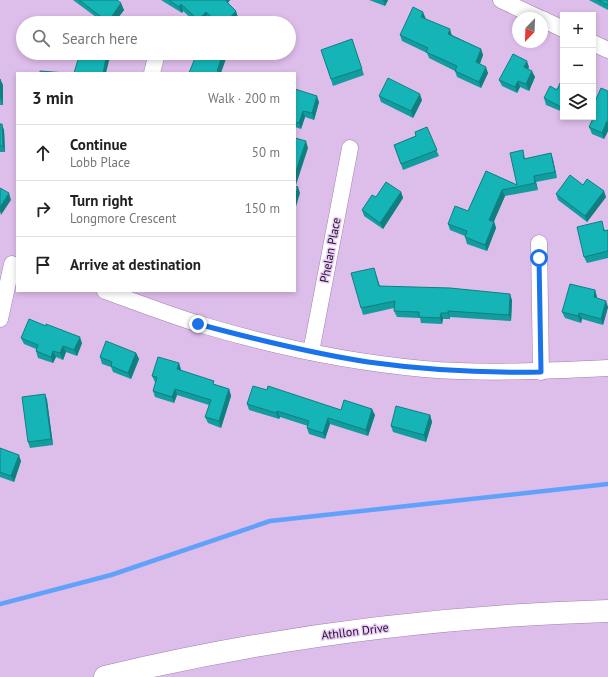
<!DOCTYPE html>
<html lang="en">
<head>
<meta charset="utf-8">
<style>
	body { margin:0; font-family:"PT Sans",sans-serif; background:#f2f2f2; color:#222 }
	.controls { position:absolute; right:12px; top:12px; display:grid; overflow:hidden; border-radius:0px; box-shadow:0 2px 6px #0003 }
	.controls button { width:36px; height:36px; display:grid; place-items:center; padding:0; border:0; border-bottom:1px solid #e0e0e0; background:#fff; color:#222; font:20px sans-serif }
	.compass { position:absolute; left:512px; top:12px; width:36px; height:36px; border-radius:50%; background:#fff; box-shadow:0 2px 6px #0003; rotate:203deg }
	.stop { position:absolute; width:12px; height:12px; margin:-9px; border:3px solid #1a73e8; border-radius:50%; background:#fff }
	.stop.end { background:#1a73e8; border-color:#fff; box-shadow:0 1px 4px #0008 }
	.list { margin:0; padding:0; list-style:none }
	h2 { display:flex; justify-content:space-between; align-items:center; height:52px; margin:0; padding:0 16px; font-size:17px }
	h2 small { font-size:13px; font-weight:400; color:#767676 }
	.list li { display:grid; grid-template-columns:26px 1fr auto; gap:12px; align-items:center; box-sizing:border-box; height:56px; padding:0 16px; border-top:1px solid #e0e0e0 }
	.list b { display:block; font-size:15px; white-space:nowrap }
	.list p { margin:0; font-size:13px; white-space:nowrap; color:#767676 }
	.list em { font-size:13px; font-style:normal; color:#767676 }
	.icon { flex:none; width:22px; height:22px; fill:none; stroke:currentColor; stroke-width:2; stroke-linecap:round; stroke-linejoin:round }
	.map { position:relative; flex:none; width:608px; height:677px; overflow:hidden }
	.search { position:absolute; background:#fff; box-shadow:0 2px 6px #0003; left:16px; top:16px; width:280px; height:44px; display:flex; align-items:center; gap:10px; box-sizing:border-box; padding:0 14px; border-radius:22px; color:#767676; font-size:15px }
	.panel { position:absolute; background:#fff; box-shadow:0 2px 6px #0003; left:16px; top:72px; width:280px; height:220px; border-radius:0px }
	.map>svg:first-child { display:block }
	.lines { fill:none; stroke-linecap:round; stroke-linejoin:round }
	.stream { stroke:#60a1f9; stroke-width:4.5 }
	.minor-casing { stroke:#9f81ab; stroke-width:17 }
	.primary-casing { stroke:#9f81ab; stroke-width:23 }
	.minor { stroke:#fff; stroke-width:16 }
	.primary { stroke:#fff; stroke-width:22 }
	.wall { fill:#129c9d }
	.shaded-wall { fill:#0f7f80 }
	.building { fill:#15b5b7; stroke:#0f7f80 }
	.route { stroke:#1a73e8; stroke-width:5 }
	.labels { text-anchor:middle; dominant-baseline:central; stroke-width:3; stroke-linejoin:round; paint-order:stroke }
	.street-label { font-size:12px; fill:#1e1322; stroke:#eacaf7 }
</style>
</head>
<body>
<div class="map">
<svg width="608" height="677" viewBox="0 0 608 677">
	<rect width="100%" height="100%" fill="#ddbdea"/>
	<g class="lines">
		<path class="stream" d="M 0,604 L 111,575 L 270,521 L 608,484"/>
		<defs>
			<g id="minor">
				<path d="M 501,0 L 539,18"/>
				<path d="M 542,19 L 563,29"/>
				<path d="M 593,43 L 608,50"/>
				<path d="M 152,73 L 157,53"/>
				<path d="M 539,243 L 541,372"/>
				<path d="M 105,291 C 136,302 167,314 199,324 C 272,346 348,362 424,369 C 485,374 547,371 608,368"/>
				<path d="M 0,319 L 12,264"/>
				<path d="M 311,352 L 350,148"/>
			</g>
			<path id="primary" d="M 105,677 C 270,637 438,616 608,611"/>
		</defs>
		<use href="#minor" class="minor-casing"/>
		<use href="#primary" class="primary-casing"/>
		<use href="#minor" class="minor"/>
		<use href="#primary" class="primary"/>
	</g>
	<g class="wall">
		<path d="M 73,0 L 117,0 L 124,10 L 114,23 L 104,23 Z"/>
		<path d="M 161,0 L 230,0 L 228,3 L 238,17 L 233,23 L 213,23 L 208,18 L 203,23 L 196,23 L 183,11 L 182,13 Z"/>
		<path d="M 369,0 L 388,0 L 385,6 Z"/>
		<path d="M 589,0 L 608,0 L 608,10 Z"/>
		<path d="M 426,19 L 452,35 L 481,49 L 483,55 L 480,64 L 488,73 L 481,88 L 457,77 L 455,71 L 429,58 L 427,53 L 402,41 L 400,35 Z"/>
		<path d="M 352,39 L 364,75 L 333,86 L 321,50 Z"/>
		<path d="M 529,67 L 528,69 L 535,77 L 529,91 L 520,87 L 517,93 L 502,86 L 499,80 Z"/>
		<path d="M 0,79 L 3,85 L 3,105 L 0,105 Z"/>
		<path d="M 563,84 L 563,112 L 546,105 L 544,98 Z"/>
		<path d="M 295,89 L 319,102 L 314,120 L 305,117 L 301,129 L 295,127 Z"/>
		<path d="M 608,91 L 608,131 L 604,139 L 592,134 L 589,127 L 594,117 L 593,115 L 593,106 Z"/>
		<path d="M 379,96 L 422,100 L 413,118 L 381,102 Z"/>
		<path d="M 0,124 L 4,130 L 5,152 L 0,152 Z"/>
		<path d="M 427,127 L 439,156 L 403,170 L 394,145 L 416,136 Z"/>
		<path d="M 523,150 L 525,159 L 551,153 L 553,160 L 557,178 L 536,182 L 538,190 L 505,196 L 494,221 L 496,228 L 487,251 L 467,244 L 465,237 L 465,236 L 450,230 L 448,224 L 468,211 L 486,171 L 517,185 Z"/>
		<path d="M 583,185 L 606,197 L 587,222 L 558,200 L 556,194 Z"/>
		<path d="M 401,192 L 403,198 L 383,229 L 364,216 L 362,210 L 376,197 Z"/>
		<path d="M 604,228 L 605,231 L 608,230 L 608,258 L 587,263 L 584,257 Z"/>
		<path d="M 374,268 L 380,286 L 512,300 L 511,321 L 450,317 L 450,319 L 443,319 L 442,324 L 421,323 L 420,318 L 397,317 L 394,311 L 394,308 L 363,315 L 361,308 Z"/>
		<path d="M 595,290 L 597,297 L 597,298 L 608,307 L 603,325 L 582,319 L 581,323 L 565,318 L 562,312 Z"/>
		<path d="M 21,338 L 82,343 L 77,356 L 66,352 L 63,360 L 56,357 L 53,363 L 38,358 L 36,351 L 36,349 L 24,344 Z"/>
		<path d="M 136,353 L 139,359 L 131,379 L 113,372 L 111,367 L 102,364 L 100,357 Z"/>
		<path d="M 179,363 L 181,370 L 181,371 L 216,385 L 229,389 L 231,396 L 221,428 L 208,423 L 205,417 L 209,405 L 177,395 L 174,403 L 155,397 L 153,391 L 156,382 L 155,382 L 152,376 Z"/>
		<path d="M 45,394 L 47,400 L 53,445 L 30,448 L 28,442 Z"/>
		<path d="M 247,404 L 341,410 L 375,415 L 368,436 L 330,424 L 325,439 L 309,434 L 307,428 L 308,426 L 280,417 L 279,419 L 249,410 Z"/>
		<path d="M 430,415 L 432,422 L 426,442 L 393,432 L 391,426 Z"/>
		<path d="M 0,448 L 21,461 L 14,482 L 0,477 Z"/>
	</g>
	<g class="shaded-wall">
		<path d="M 224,0 L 230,0 L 226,5 Z"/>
		<path d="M 383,0 L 388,0 L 385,6 Z"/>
		<path d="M 121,3 L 124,10 L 114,23 L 108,23 L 108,22 Z"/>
		<path d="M 181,4 L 183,11 L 182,13 L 179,7 Z"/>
		<path d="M 236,11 L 238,17 L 233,23 L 225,23 Z"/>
		<path d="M 206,12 L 208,18 L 203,23 L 199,23 L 198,20 Z"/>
		<path d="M 423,12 L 426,19 L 421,17 Z"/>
		<path d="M 450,29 L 452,36 L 448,34 Z"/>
		<path d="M 481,49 L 483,55 L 478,68 L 476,62 Z"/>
		<path d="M 107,53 L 111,53 L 106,73 L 103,73 Z"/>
		<path d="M 223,53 L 228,53 L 221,73 L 217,71 Z"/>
		<path d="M 527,61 L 529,67 L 526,73 L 524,67 Z"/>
		<path d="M 486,67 L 488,73 L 481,88 L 479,82 Z"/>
		<path d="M 532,71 L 535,77 L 529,91 L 526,84 Z"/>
		<path d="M 0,79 L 3,85 L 3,105 L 1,99 Z"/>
		<path d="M 518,81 L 520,87 L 517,93 L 515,87 Z"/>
		<path d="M 420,94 L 422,100 L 413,118 L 411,111 Z"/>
		<path d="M 317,96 L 319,102 L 314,120 L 312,113 Z"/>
		<path d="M 303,111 L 305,117 L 301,129 L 299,123 Z"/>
		<path d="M 607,121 L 608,123 L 608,131 L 604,139 L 602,133 Z"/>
		<path d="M 2,124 L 4,130 L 5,152 L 3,146 Z"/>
		<path d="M 306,141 L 308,148 L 295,188 L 295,174 Z"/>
		<path d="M 551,153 L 553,160 L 557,178 L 555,172 Z"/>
		<path d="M 534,176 L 536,182 L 538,190 L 535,183 Z"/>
		<path d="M 298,187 L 300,193 L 295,210 L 295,196 Z"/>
		<path d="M 502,190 L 505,196 L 492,226 L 489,220 Z"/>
		<path d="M 604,191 L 606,197 L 587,222 L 585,216 Z"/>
		<path d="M 401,192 L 403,198 L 383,229 L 380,223 Z"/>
		<path d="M 9,193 L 11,200 L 1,215 L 0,211 L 0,207 Z"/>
		<path d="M 494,222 L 496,228 L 487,251 L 485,245 Z"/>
		<path d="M 595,290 L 597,297 L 596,304 L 594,297 Z"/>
		<path d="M 510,294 L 512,300 L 511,321 L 509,315 Z"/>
		<path d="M 606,301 L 608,307 L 603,325 L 601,319 Z"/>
		<path d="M 448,311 L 450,317 L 450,319 L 448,313 Z"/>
		<path d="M 441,313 L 443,319 L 442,324 L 440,318 Z"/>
		<path d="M 579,313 L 582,319 L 581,323 L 578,316 Z"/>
		<path d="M 80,337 L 82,343 L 77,356 L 74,350 Z"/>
		<path d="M 63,346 L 66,352 L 63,360 L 60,353 Z"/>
		<path d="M 53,351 L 56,357 L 53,363 L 51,357 Z"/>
		<path d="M 136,353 L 139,359 L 131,379 L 128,373 Z"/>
		<path d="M 179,363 L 181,370 L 180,376 L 177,369 Z"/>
		<path d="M 175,389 L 177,395 L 174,403 L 172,397 Z"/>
		<path d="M 229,389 L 231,396 L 221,428 L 219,421 Z"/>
		<path d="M 45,394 L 47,400 L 53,445 L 51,439 Z"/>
		<path d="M 372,409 L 375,415 L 368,436 L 366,430 Z"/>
		<path d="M 277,411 L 280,417 L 279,419 L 276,413 Z"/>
		<path d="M 430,415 L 432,422 L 426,442 L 424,435 Z"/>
		<path d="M 328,418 L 330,424 L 325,439 L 323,433 Z"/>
		<path d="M 19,455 L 21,461 L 14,482 L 11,476 Z"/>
	</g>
	<g class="building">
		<path d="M 79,0 L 117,0 L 121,3 L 108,22 Z"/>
		<path d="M 169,0 L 225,0 L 236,11 L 225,23 L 218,23 L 206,12 L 198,20 L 181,4 L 179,7 Z"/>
		<path d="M 598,0 L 608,0 L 608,5 Z"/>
		<path d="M 413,7 L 423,12 L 421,17 L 450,29 L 448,34 L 481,49 L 476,62 L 486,67 L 479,82 L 455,71 L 457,66 L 426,52 L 428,48 L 400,35 Z"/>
		<path d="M 352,39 L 362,69 L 331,79 L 321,50 Z"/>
		<path d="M 80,53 L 107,53 L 103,73 L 74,73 Z"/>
		<path d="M 197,53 L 223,53 L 217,71 L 221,73 L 189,73 Z"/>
		<path d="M 513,54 L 527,61 L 524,67 L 532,71 L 526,84 L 518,81 L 515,87 L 499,80 Z"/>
		<path d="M 40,71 L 66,73 L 40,73 Z"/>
		<path d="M 388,78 L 420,94 L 411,111 L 379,96 Z"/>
		<path d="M 0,79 L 1,99 L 0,99 Z"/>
		<path d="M 560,83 L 563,84 L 563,103 L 561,107 L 544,98 L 550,86 L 557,90 Z"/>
		<path d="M 601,88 L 608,91 L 608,122 L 607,121 L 602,133 L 589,127 L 596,112 L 593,111 L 593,106 Z"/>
		<path d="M 295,89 L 317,96 L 312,113 L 303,111 L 299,123 L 295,122 Z"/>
		<path d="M 0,124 L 2,124 L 3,146 L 0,146 Z"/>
		<path d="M 427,127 L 437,150 L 401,164 L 394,145 L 416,136 L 415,132 Z"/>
		<path d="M 295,138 L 306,141 L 295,174 Z"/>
		<path d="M 523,150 L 524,159 L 551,153 L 555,172 L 534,176 L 535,183 L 502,190 L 489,220 L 494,222 L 485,245 L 465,237 L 467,231 L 448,224 L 455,206 L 468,211 L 486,171 L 517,185 L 510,153 Z"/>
		<path d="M 570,175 L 583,185 L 587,179 L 604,191 L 585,216 L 556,194 Z"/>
		<path d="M 386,182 L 401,192 L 380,223 L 362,210 L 372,195 L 376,197 Z"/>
		<path d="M 295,186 L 298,187 L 295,196 Z"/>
		<path d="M 0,188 L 9,193 L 0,207 Z"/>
		<path d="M 602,221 L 604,231 L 608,230 L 608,251 L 584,257 L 577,227 Z"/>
		<path d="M 374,268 L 379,286 L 450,288 L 510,294 L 509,315 L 448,311 L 448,313 L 441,313 L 440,318 L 419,317 L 419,312 L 394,311 L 395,301 L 361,308 L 351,273 Z"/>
		<path d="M 570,284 L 595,290 L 594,297 L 606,301 L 601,319 L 579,313 L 578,316 L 562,312 Z"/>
		<path d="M 29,319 L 46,326 L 46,324 L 80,337 L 74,350 L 63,346 L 60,353 L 53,351 L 51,357 L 36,351 L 38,345 L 21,338 Z"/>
		<path d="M 106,341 L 136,353 L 128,373 L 111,366 L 112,362 L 100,357 Z"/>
		<path d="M 158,357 L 179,363 L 177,369 L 214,381 L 213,384 L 229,389 L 219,421 L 205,417 L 211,400 L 175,389 L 172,397 L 153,391 L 157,377 L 152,376 Z"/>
		<path d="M 253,386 L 267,390 L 268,386 L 341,410 L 344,400 L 372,409 L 366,430 L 328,418 L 323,433 L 307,428 L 309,421 L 277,411 L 276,413 L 247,404 Z"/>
		<path d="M 45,394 L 51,439 L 28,442 L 22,397 Z"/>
		<path d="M 396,406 L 430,415 L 424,435 L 391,426 Z"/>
		<path d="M 0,448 L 19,455 L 11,476 L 0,472 Z"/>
	</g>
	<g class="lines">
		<path class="route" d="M 198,324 C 254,339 310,353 368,362 C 425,370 483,373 541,372 L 539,258"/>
	</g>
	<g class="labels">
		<g class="street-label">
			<text transform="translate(330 250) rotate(-79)">Phelan Place</text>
			<text transform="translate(355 631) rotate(-7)">Athllon Drive</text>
		</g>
	</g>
</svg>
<div class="controls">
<button>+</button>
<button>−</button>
<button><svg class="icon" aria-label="layers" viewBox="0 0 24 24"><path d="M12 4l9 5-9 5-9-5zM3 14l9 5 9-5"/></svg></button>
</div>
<svg class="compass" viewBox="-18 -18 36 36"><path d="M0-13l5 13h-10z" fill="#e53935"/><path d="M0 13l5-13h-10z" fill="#767676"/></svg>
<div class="stop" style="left:539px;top:258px"></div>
<div class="stop end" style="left:198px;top:324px"></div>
<div class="search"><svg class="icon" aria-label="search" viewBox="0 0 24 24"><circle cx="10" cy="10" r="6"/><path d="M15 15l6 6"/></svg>Search here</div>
<section class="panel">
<h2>3 min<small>Walk · 200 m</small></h2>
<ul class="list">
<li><svg class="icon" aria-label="ahead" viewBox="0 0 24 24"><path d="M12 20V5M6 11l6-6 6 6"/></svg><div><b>Continue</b><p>Lobb Place</p></div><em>50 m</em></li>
<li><svg class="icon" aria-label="right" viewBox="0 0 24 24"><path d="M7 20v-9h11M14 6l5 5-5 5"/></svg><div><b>Turn right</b><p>Longmore Crescent</p></div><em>150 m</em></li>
<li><svg class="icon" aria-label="arrive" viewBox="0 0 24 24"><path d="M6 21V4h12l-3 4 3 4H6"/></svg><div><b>Arrive at destination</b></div></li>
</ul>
</section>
</div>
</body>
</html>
